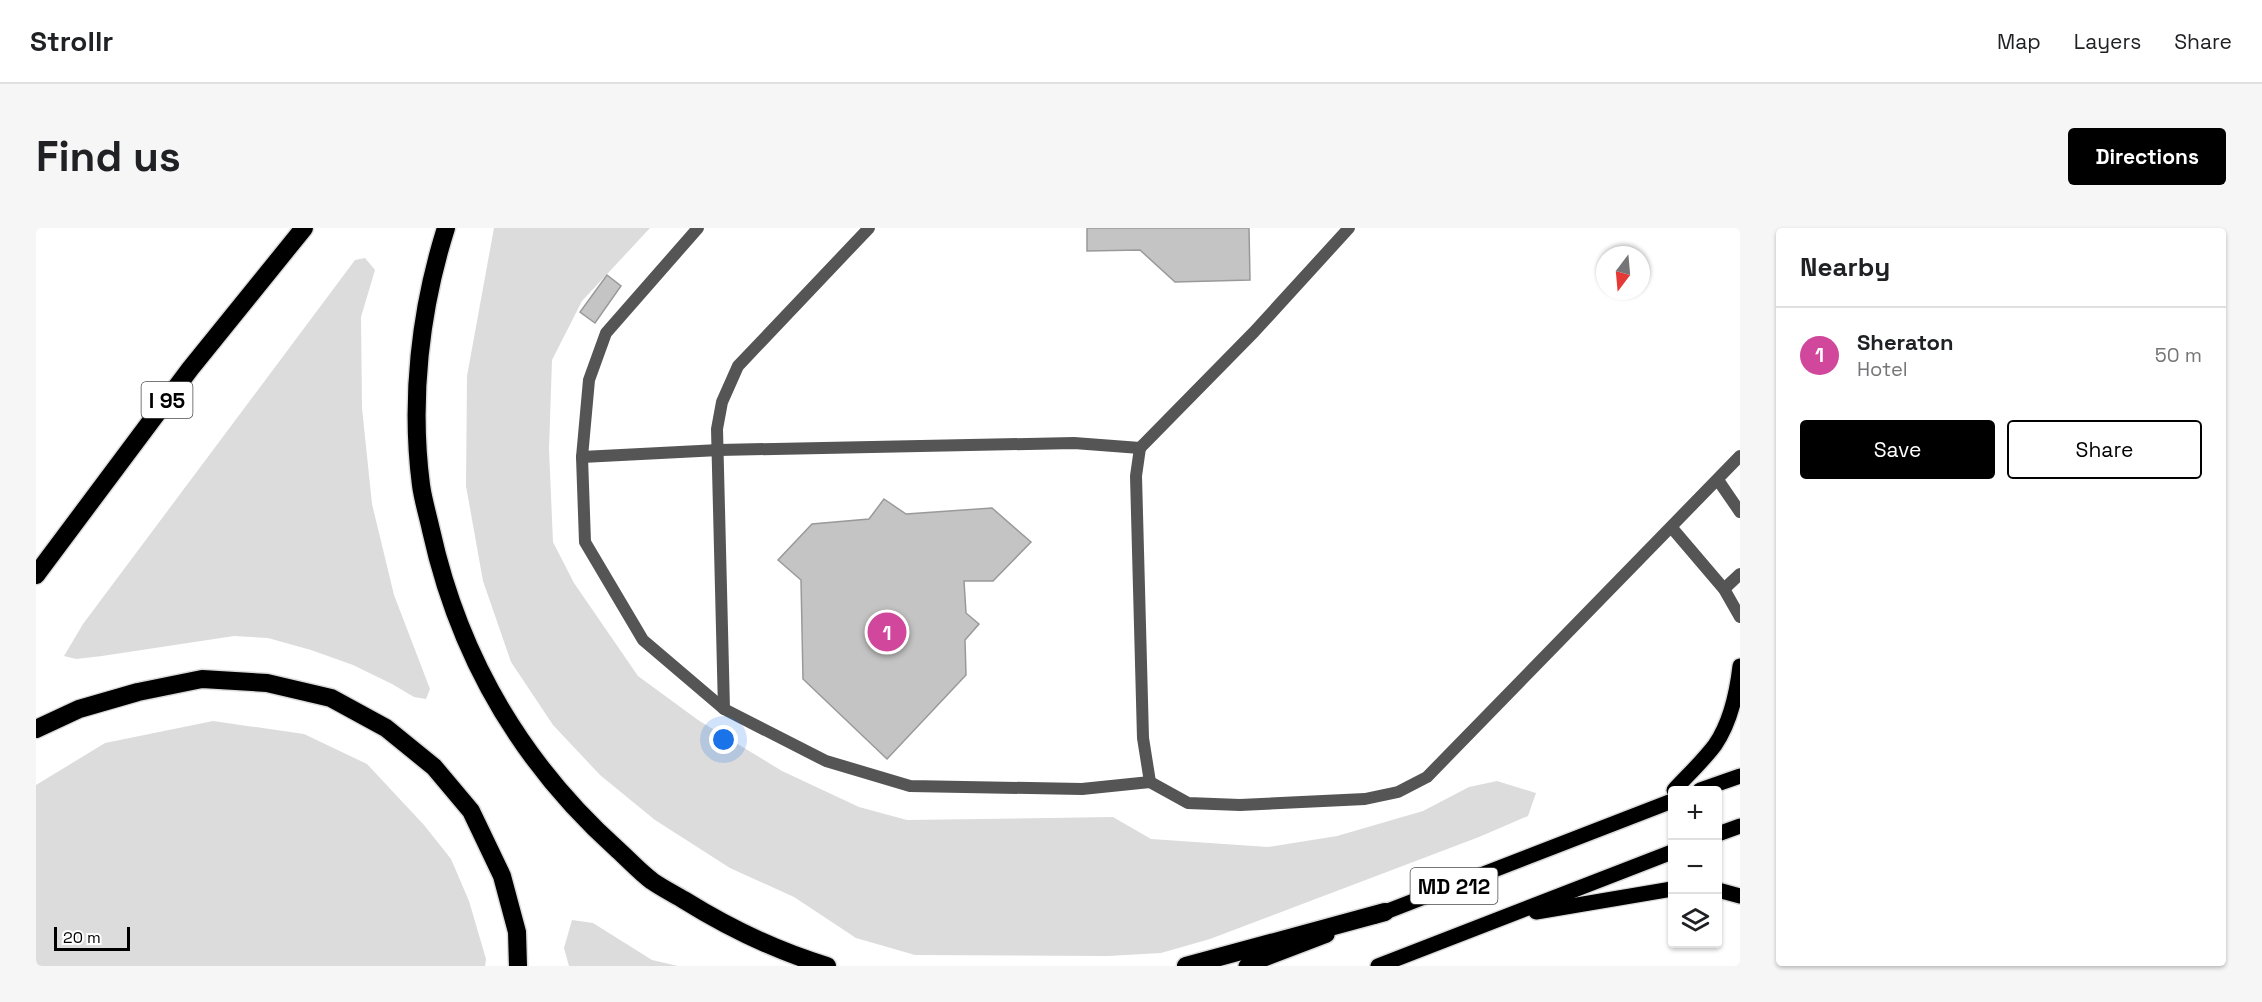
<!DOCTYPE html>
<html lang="en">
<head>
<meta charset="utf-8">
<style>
	body { margin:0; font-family:"Space Grotesk",sans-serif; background:#f6f6f6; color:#202124 }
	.controls { position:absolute; right:18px; bottom:18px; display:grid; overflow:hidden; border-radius:6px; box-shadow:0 2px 4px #0004 }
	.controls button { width:54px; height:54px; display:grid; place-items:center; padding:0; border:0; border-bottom:2px solid #e0e0e0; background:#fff; color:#202124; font:30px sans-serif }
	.compass { position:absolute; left:1560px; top:18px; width:54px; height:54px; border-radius:50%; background:#fff; box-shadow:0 2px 4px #0004; rotate:196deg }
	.scale { position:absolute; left:18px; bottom:15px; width:76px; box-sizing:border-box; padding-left:6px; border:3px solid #000; border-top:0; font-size:16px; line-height:21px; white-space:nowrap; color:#000; -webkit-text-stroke:4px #fff; paint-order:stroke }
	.you { position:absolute; left:688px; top:512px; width:21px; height:21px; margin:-15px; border:4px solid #fff; border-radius:50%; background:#1a73e8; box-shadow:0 0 0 9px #1a73e833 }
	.badge { display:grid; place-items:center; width:39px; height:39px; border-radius:50%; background:#000; color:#fff; font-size:20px; font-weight:700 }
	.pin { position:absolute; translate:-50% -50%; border:3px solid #fff; box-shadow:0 2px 6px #0006 }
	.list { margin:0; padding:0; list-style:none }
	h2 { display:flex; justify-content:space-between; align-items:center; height:78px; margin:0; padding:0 24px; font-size:26px }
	h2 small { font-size:20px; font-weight:400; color:#757577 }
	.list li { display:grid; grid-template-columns:39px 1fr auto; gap:18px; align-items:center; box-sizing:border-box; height:96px; padding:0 24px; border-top:2px solid #e0e0e0 }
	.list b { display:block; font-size:22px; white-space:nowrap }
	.list p { margin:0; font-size:20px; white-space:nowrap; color:#757577 }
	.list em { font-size:20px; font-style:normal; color:#757577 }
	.actions { display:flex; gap:12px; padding:18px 24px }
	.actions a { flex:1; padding:14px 0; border:2px solid #000; border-radius:6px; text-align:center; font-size:21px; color:#000 }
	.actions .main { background:#000; color:#fff }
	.icon { flex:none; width:33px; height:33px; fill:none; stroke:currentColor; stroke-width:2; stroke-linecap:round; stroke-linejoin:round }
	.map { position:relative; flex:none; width:1704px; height:738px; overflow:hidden; border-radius:6px }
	header { display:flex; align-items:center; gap:36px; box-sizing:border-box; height:84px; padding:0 30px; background:#fff; border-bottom:2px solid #e0e0e0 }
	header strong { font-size:28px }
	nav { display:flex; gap:33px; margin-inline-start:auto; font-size:21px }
	.intro { display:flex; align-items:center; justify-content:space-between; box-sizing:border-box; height:144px; padding:0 36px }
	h1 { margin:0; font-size:42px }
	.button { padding:15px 27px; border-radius:6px; background:#000; color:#fff; font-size:21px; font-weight:700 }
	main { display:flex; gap:36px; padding:0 36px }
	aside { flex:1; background:#fff; border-radius:6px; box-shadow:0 2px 4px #0004 }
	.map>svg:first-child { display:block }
	.green { fill:#dcdcdc }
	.building { fill:#c4c4c4; stroke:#999; stroke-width:1.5 }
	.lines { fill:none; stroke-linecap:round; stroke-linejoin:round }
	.primary-casing { stroke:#dbdbdb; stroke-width:18 }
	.highway-casing { stroke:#dbdbdb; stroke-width:21 }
	.lane { stroke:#555; stroke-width:12 }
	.street { stroke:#555; stroke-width:12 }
	.primary { stroke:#000; stroke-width:15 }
	.highway { stroke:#000; stroke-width:18 }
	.labels { text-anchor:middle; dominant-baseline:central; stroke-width:4.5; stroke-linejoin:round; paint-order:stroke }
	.shield { fill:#fff; stroke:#4c4c4c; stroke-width:1.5 }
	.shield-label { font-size:21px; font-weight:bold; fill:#000 }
</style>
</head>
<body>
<header>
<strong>Strollr</strong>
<nav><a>Map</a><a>Layers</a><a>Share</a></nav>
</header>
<div class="intro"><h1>Find us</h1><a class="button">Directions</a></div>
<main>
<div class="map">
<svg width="1704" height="738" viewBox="0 0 1704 738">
	<rect width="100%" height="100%" fill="#fff"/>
	<g class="green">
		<path d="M 458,0 L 614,0 L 546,73 L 516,132 L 513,221 L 517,314 L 538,355 L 602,448 L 662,492 L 746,543 L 823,579 L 871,592 L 1077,589 L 1115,611 L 1232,619 L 1301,608 L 1387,583 L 1433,559 L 1461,553 L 1500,565 L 1492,588 L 1443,609 L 1174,711 L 1125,725 L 1072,728 L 879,727 L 820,710 L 758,669 L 694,640 L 619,592 L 564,547 L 517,497 L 475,434 L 447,353 L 430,258 L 431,148 Z"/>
		<path d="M 329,30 L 339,42 L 325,89 L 326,180 L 336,276 L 358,367 L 394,461 L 390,471 L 378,469 L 356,456 L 317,437 L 275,422 L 232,410 L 198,408 L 66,428 L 40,431 L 28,428 L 47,396 L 319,32 Z"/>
		<path d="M 177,493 L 268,506 L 331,536 L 388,597 L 415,631 L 433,673 L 450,731 L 449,738 L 0,738 L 0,557 L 69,515 Z"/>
		<path d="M 536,692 L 557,695 L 616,732 L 642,738 L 533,738 L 528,720 Z"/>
	</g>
	<g class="building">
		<path d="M 1051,0 L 1213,0 L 1214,52 L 1139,54 L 1104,22 L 1051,23 Z"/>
		<path d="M 571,47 L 585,58 L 559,95 L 544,84 Z"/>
		<path d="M 848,271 L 870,286 L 956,280 L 995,314 L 957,353 L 928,353 L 930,385 L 943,396 L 929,412 L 930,447 L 851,531 L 767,451 L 765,352 L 742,332 L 776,296 L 833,291 Z"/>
	</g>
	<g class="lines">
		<defs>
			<g id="primary">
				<path d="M 1638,562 C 1651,548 1667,533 1679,517 C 1694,495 1701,464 1704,438"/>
				<path d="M 1664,562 L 1704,548"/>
				<path d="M 1682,606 L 1704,598"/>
				<path d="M 1682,662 L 1704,668"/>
				<path d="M 1500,684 L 1636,661"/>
				<path d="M 1339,688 L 1636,573"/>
				<path d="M 1210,738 L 1291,707"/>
				<path d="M 1342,738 L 1636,624"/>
			</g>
			<g id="highway">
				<path d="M 410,0 C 384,82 374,172 385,257 C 387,272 392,288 395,302 C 423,429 486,536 582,622 C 593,632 604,644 616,653 C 626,660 638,666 648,672 C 693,700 741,723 791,738"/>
				<path d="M 0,347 L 154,141 L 268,0"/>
				<path d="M 0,501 L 43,481 L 102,464 L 166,451 L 231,455 L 295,470 L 350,500 L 398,539 L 435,583 L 466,648 L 481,704 L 482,738"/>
				<path d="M 1150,738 L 1349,684"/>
			</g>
		</defs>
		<use href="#primary" class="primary-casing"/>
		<use href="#highway" class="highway-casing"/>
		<g class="lane">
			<path d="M 662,0 L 570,105 L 553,152 L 546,229 L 549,314 L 607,412 L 688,481 L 790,533 L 874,558 L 1046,561 L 1114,554"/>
			<path d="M 1313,0 L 1218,104 L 1104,220 L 1100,248 L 1107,510 L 1114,554 L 1152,575 L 1204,577 L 1329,571 L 1362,564 L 1391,549 L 1704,228"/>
			<path d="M 546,229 L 683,222 L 1038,215 L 1104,220"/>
			<path d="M 1688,361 L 1704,346"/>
			<path d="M 688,481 L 681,201 L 686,174 L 702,138 L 833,0"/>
		</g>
		<g class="street">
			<path d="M 1682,252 L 1704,284"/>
			<path d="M 1636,300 L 1688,361 L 1704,389"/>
		</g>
		<use href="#primary" class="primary"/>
		<use href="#highway" class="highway"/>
	</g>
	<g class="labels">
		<g class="shield">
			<rect x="105.5" y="154" width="51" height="36" rx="4.5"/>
			<rect x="1374.5" y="640" width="87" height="36" rx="4.5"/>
		</g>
		<g class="shield-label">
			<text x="131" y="172">I 95</text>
			<text x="1418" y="658">MD 212</text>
		</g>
	</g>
</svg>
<div class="controls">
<button>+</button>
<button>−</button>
<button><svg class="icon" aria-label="layers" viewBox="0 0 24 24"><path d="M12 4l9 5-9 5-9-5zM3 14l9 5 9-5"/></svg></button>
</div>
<svg class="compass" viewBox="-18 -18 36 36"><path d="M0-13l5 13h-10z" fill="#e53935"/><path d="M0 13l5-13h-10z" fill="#757577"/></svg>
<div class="scale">20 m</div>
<div class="you"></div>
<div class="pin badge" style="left:851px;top:404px;background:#d1479c">1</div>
</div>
<aside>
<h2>Nearby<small></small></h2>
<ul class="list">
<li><span class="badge" style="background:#d1479c">1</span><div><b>Sheraton</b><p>Hotel</p></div><em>50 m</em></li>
</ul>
<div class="actions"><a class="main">Save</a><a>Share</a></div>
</aside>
</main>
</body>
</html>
